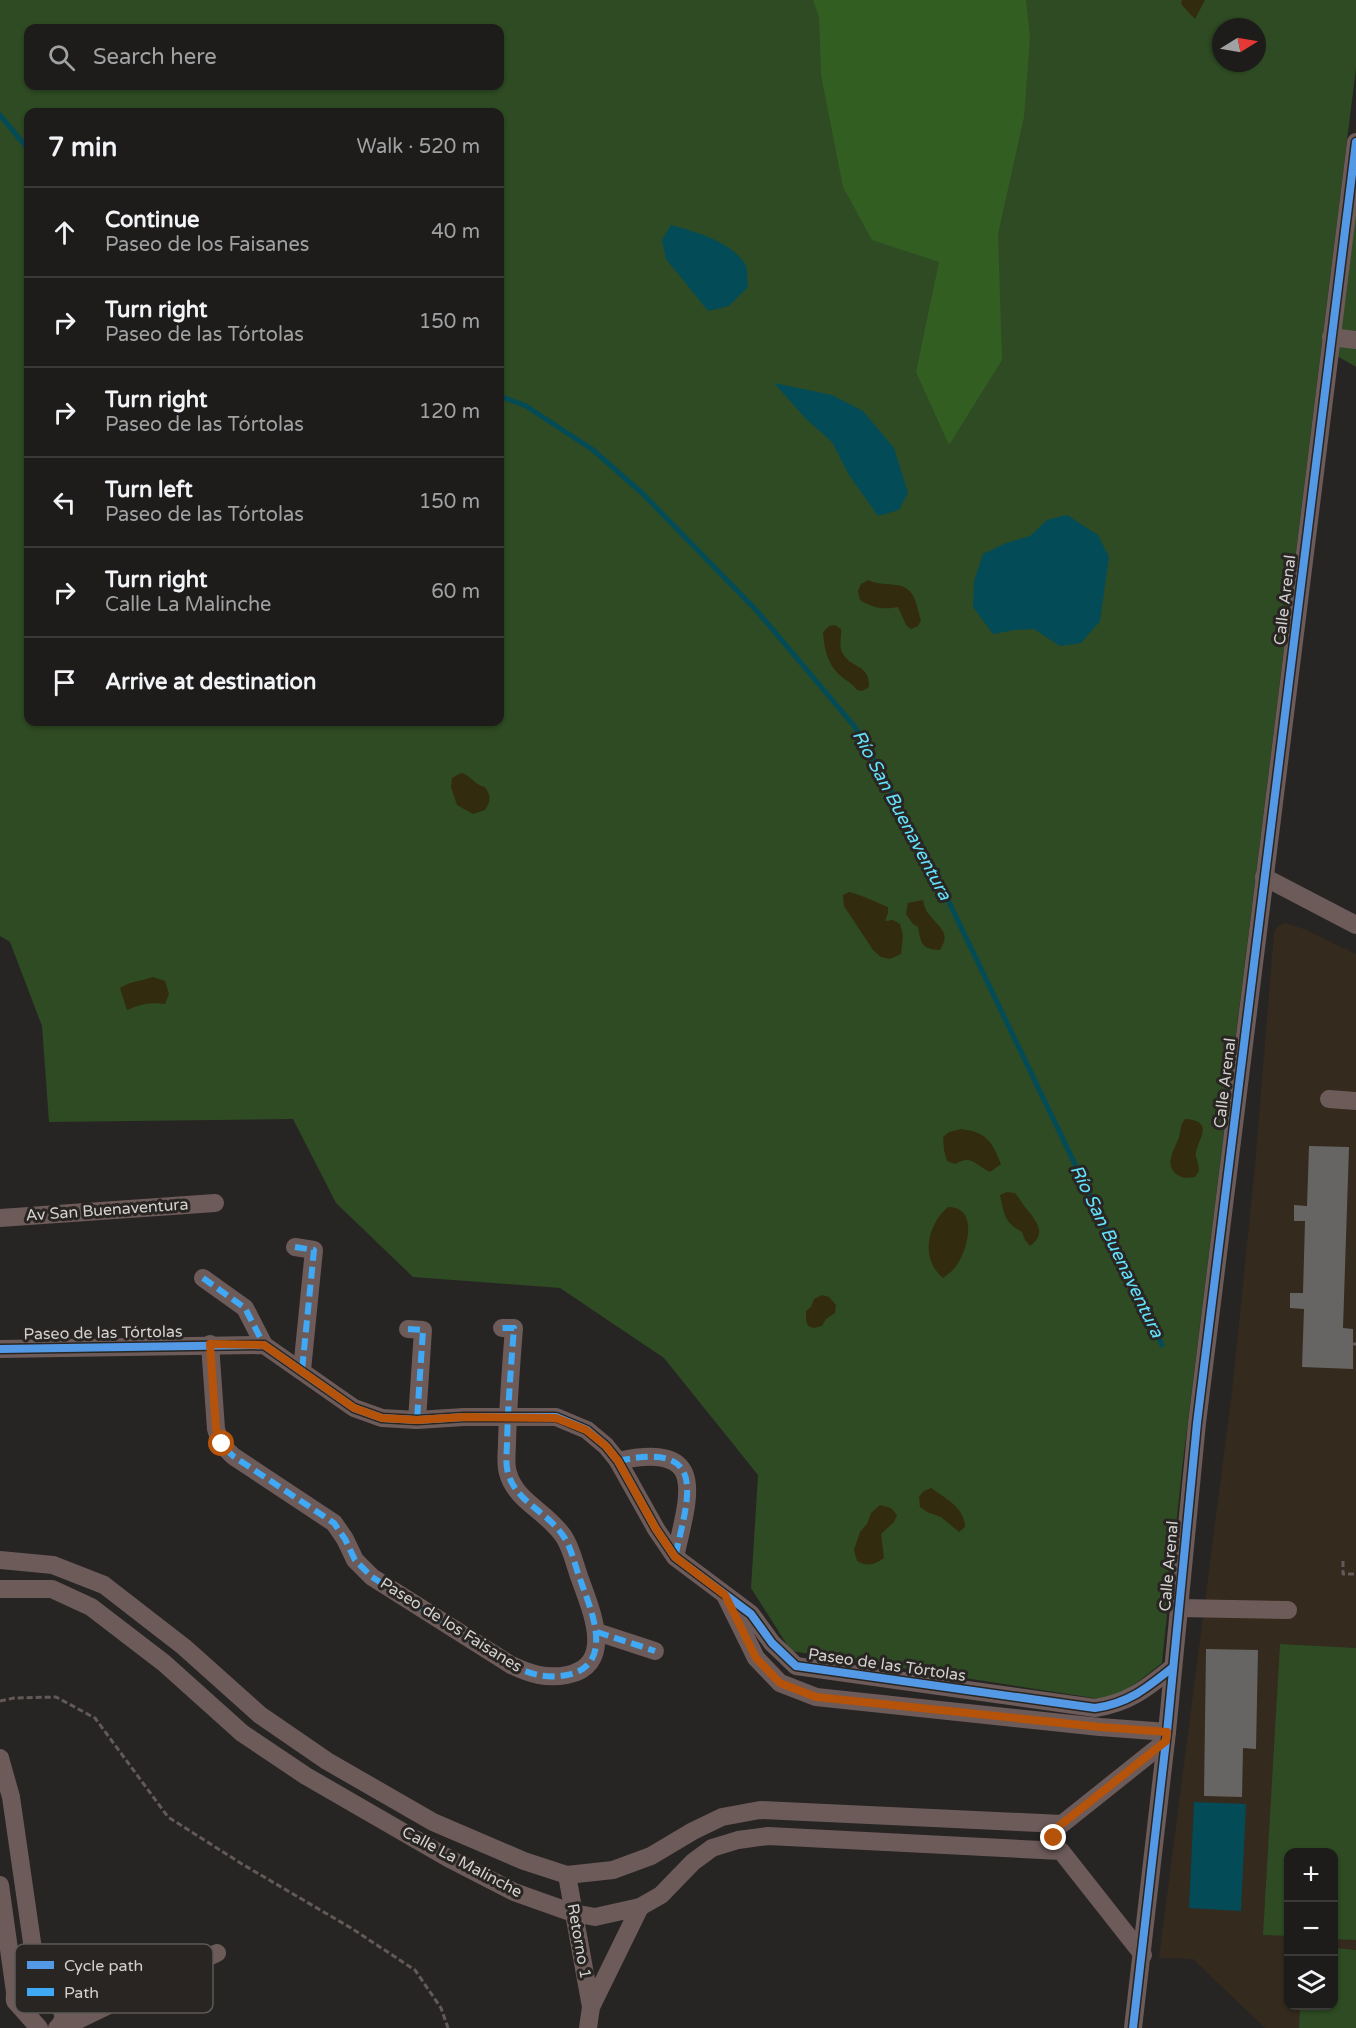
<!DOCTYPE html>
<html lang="en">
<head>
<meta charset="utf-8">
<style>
	body { margin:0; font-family:"Varela Round",sans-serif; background:#252523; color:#f1f3f6 }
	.controls { position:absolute; right:18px; bottom:18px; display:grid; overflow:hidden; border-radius:12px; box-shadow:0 2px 4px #0004 }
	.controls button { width:54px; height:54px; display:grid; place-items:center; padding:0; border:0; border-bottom:2px solid #3b3a39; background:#1d1c1a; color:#f1f3f6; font:30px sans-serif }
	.compass { position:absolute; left:1212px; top:18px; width:54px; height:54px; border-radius:50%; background:#1d1c1a; box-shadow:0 2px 4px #0004; rotate:79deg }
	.stop { position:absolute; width:18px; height:18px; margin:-14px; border:4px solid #b45309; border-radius:50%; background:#fff }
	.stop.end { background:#b45309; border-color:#fff; box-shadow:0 2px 6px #0008 }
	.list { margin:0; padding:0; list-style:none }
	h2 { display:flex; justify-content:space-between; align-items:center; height:78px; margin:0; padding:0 24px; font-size:26px }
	h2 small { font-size:20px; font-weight:400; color:#a0a1a2 }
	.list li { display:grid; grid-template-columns:39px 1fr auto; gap:18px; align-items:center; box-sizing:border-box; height:90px; padding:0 24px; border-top:2px solid #3b3a39 }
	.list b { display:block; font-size:22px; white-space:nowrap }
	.list p { margin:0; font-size:20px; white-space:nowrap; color:#a0a1a2 }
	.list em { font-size:20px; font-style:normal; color:#a0a1a2 }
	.icon { flex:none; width:33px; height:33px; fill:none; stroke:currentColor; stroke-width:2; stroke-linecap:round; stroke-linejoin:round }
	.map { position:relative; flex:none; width:1356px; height:2028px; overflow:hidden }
	.search { position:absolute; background:#1d1c1a; box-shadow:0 2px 4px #0004; left:24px; top:24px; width:480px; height:66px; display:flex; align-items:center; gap:15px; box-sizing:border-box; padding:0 21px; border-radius:12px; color:#a0a1a2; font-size:22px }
	.panel { position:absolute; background:#1d1c1a; box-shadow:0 2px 4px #0004; left:24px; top:108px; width:480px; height:618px; border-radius:12px }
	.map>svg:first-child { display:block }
	.education { fill:#342a1d; fill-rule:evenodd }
	.green { fill:#2e4b23; fill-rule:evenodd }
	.forest { fill:#325f21 }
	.sand { fill:#332b0e }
	.water { fill:#044b58 }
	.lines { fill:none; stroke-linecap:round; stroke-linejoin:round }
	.stream { stroke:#044b58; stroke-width:5 }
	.building { fill:#676563 }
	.path { stroke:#635958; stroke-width:3; stroke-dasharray:6 3; stroke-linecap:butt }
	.minor { stroke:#6d5b5a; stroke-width:18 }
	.quiet { stroke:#3fa9f5; stroke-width:6; stroke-dasharray:12 6; stroke-linecap:butt }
	.cycleway-casing { stroke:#282522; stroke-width:11 }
	.cycleway { stroke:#5399e6; stroke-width:8 }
	.route { stroke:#b45309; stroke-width:8 }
	.labels { text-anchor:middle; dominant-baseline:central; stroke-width:6; stroke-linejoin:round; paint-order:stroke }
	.street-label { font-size:16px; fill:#d3d1d0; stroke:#282522 }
	.water-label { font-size:18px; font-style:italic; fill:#63e2fe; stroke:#282522 }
	.key { fill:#282522; stroke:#5b5956; stroke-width:1.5 }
	.key-label { font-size:16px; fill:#d3d1d0 }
</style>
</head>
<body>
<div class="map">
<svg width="1356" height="2028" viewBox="0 0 1356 2028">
	<rect width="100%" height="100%" fill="#272523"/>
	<path class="education" d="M 1285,923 L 1304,929 L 1356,954 L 1356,2028 L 1265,2028 L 1193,1959 L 1159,1958 L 1232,1392 L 1255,1166 L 1274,932 L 1278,926 ZM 1288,1852 L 1334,1852 L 1334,2006 L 1288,2006 Z"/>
	<g class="green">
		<path d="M 0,0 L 1356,0 L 1356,68 L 1182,1469 L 1162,1663 L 1113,1701 L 791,1651 L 751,1588 L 758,1475 L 664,1358 L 560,1288 L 413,1277 L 336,1203 L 293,1119 L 49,1122 L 42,1026 L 10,942 L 0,936 ZM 1221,27 L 1257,27 L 1257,63 L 1221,63 ZM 28,28 L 500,28 L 500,86 L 28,86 ZM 28,112 L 500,112 L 500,722 L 28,722 Z"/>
		<path d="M 1356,159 L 1356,367 L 1330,352 Z"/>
		<path d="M 1280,1644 L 1356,1648 L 1356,1940 L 1334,1939 L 1334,1852 L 1288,1852 L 1288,1936 L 1263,1935 Z"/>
		<path d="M 1334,1948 L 1356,1950 L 1356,2028 L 1299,2028 L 1300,2006 L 1334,2006 Z"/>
	</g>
	<path class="forest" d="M 813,0 L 1026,0 L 1030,37 L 1024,117 L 998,234 L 1002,360 L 949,445 L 916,372 L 939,262 L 872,240 L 843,187 L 821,75 L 819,17 Z"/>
	<g class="sand">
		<path d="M 1182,0 L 1205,0 L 1195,19 L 1181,4 Z"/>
		<path d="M 868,580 C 883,588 905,579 913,596 C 917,603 918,612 921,620 L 918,626 L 911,629 L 906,625 L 898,607 C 883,610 873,608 860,600 L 858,591 L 861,584 Z"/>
		<path d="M 835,625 L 841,629 C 842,637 838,647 843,654 C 852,669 870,664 869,687 L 862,691 L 857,690 C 852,683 848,682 842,677 C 828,666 824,649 823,632 L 829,626 Z"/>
		<path d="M 461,773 C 471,775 474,785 485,787 C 491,796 491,801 485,810 L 473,814 L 457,805 L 451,787 L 452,778 Z"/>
		<path d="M 849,892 C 862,895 875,902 888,907 L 888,913 L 885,921 L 893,920 L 900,924 L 903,935 L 901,954 L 890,959 L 881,957 L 873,950 L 844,906 L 843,895 Z"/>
		<path d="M 923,900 C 924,904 925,910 928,913 C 938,927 952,932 940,950 C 921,949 921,943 918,927 L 913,924 L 906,914 L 908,903 Z"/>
		<path d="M 153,977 L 165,981 L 169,994 L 165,1004 C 150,1002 141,1004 127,1010 L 120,988 C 130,981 142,981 153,977 Z"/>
		<path d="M 1185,1119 C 1218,1121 1195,1142 1196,1156 C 1197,1161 1199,1165 1199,1171 L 1195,1177 C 1187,1178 1183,1179 1176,1174 C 1164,1163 1175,1149 1179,1137 C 1181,1130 1180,1125 1185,1119 Z"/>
		<path d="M 961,1129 C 986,1132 992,1141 1001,1164 L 990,1172 C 975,1165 972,1154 955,1164 L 947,1161 L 944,1150 L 943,1137 L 949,1132 Z"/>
		<path d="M 1007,1192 L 1015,1193 C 1021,1200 1024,1207 1030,1213 C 1039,1225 1045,1235 1030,1246 L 1025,1240 L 1022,1232 C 1004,1222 1004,1214 1000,1195 Z"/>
		<path d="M 948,1207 C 979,1207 968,1249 957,1265 C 953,1271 948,1274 943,1278 C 920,1259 927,1225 948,1207 Z"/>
		<path d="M 822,1295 L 829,1297 L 836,1305 L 835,1313 L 826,1319 L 822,1326 L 814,1328 L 808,1326 L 806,1320 L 806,1311 L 811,1307 L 814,1299 Z"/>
		<path d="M 931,1488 C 945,1498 965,1508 965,1527 L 959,1532 L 941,1517 L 927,1512 L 920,1507 L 919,1497 L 924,1491 Z"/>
		<path d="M 880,1505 L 891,1508 L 897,1515 L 894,1522 L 881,1534 L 884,1558 C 875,1565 867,1567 857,1561 L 854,1550 L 860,1532 L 867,1524 L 871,1513 Z"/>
	</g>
	<g class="water">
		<path d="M 671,225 C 694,231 732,242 745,264 C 748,269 747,280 748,287 L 729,306 L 708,311 L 666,259 L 662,240 Z"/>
		<path d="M 774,383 L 832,395 L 863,411 L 894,448 L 908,493 L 899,510 L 878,516 L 849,475 L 832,442 L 806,419 Z"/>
		<path d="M 1067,515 L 1098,535 L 1109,557 L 1100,621 L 1081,643 L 1060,646 L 1034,629 L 1015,630 L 993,634 L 973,607 L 974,581 L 983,554 L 1006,543 L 1030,536 L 1047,520 Z"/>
		<path d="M 1194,1802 L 1246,1804 L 1241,1911 L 1189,1908 Z"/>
	</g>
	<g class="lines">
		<g class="stream">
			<path d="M 0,115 L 28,149"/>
			<path d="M 500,396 L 526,406 L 593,450 L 642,493 L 757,611 L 855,727 L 921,844 L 1162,1345"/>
		</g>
	</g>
	<g class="building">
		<path d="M 1309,1146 L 1349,1147 L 1343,1328 L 1353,1329 L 1353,1369 L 1302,1367 L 1304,1309 L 1290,1308 L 1290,1293 L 1303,1293 L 1305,1221 L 1294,1221 L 1294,1205 L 1307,1206 Z"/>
		<path d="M 1206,1649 L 1258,1650 L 1256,1749 L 1243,1748 L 1242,1797 L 1204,1796 Z"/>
	</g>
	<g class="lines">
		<g class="path">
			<path d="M 1353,1344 L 1356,1344"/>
			<path d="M 1343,1561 L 1343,1574 L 1356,1574"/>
			<path d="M 0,1701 L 14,1698 L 56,1697 L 95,1718 L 168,1817 L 242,1864 L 351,1928 L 415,1970 L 441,2008 L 448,2028"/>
		</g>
		<g class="minor">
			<path d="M 1331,337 L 1356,340"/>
			<path d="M 1264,877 L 1356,925"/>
			<path d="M 1329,1099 L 1356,1101"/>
			<path d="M 0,1218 L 215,1203"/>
			<path d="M 295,1247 L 314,1250 L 302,1370"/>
			<path d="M 203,1278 L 245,1308 L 264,1345"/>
			<path d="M 408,1329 L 423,1330 L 417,1420"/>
			<path d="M 210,1344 L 216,1429 L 221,1444 L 233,1456 L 334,1523 L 345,1539 L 355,1560 L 372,1577 L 511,1665 C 530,1674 546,1679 567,1675 C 616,1665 591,1610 580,1579 C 575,1566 572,1549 564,1537 C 547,1511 516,1502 508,1473 C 505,1464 507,1452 507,1442 C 508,1404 511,1366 514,1328 L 502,1328"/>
			<path d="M 0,1349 L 264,1345 L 354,1408 L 382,1418 L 417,1420 L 464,1417 L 556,1417 L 587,1430 L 606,1446 L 618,1461 L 656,1529 L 675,1557 L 751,1614 L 772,1643 L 796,1666 L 1095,1708 C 1129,1703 1147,1688 1173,1667"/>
			<path d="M 618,1461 C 709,1441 689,1495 675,1557"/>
			<path d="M 0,1560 L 53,1565 L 104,1585 L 184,1647 L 260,1715 L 327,1761 L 433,1822 L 524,1861 L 567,1875 L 613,1870 L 651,1856 L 693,1831 L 722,1817 L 760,1810 L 1062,1824 L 1166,1741"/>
			<path d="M 0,1589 L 52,1589 L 91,1607 L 164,1663 L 242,1733 L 306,1776 L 448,1858 L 514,1892 L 573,1913 L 595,1917 L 640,1907 L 661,1895 L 693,1862 L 712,1848 L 738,1840 L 768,1836 L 1061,1851 L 1143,1955"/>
			<path d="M 726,1597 L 756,1658 L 780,1683 L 816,1697 L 1100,1727 L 1167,1732"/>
			<path d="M 1179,1608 L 1288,1610"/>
			<path d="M 597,1632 L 655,1651"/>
			<path d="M 0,1758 L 11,1797 L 38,1984"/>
			<path d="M 567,1875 L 591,2007"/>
			<path d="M 0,1885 L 15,1992"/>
			<path d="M 63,2021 L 78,2020 L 217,1953"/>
			<path d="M 39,2028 L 15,2001 C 13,1987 25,1978 38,1984 L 60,2007 C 65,2015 64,2022 57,2028"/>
			<path d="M 588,2028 L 591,2007 L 640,1907"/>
			<path d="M 1133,2028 L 1167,1732 L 1197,1423 L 1356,142"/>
		</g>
		<g class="quiet">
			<path d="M 295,1247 L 314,1250 L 302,1370"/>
			<path d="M 203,1278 L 245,1308 L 264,1345"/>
			<path d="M 408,1329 L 423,1330 L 417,1420"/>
			<path d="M 210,1344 L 216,1429 L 221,1444 L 233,1456 L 334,1523 L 345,1539 L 355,1560 L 372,1577 L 511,1665 C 530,1674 546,1679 567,1675 C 616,1665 591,1610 580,1579 C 575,1566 572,1549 564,1537 C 547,1511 516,1502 508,1473 C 505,1464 507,1452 507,1442 C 508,1404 511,1366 514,1328 L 502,1328"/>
			<path d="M 618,1461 C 709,1441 689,1495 675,1557"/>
			<path d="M 597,1632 L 655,1651"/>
		</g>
		<defs>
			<g id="cycleway">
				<path d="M 0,1349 L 264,1345 L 354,1408 L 382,1418 L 417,1420 L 464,1417 L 556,1417 L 587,1430 L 606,1446 L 618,1461 L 656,1529 L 675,1557 L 751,1614 L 772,1643 L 796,1666 L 1095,1708 C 1129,1703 1147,1688 1173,1667"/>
				<path d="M 1133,2028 L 1167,1732 L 1197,1423 L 1356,142"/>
			</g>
		</defs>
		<use href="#cycleway" class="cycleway-casing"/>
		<use href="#cycleway" class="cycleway"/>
	</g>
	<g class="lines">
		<path class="route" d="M 222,1444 L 216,1429 L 210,1344 L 264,1345 L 354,1408 L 382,1418 L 417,1420 L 464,1417 L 556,1418 L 586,1430 L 606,1446 L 618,1461 L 656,1529 L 675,1557 L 725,1595 L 756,1658 L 780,1683 L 816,1697 L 1100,1727 L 1167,1732 L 1166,1741 L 1058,1827 L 1054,1838"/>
	</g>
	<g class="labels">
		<g class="street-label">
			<text transform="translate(1285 600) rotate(-83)">Calle Arenal</text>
			<text transform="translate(1225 1083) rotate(-83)">Calle Arenal</text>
			<text transform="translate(107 1210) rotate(-4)">Av San Buenaventura</text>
			<text transform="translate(103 1333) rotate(-1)">Paseo de las Tórtolas</text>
			<text transform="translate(1169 1566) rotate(-85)">Calle Arenal</text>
			<text transform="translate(451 1625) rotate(32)">Paseo de los Faisanes</text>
			<text transform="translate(887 1665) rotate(8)">Paseo de las Tórtolas</text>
			<text transform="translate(462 1862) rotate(28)">Calle La Malinche</text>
			<text transform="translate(579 1941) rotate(80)">Retorno 1</text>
		</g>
		<g class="water-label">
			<text transform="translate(902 815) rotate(62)">Río San Buenaventura</text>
			<text transform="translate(1117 1251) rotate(64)">Río San Buenaventura</text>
		</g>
	</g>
	<rect x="15" y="1944" width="198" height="69" rx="9" class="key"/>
	<rect x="27" y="1961" width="27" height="8" fill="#5399e6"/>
	<rect x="27" y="1988" width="27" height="8" fill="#3fa9f5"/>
	<g class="key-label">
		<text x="64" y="1971">Cycle path</text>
		<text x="64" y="1998">Path</text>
	</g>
</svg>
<div class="controls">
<button>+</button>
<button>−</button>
<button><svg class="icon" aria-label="layers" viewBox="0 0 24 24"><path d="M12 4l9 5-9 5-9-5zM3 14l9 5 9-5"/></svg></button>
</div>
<svg class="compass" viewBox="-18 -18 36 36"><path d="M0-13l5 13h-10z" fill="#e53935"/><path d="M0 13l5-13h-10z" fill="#a0a1a2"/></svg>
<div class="stop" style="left:222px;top:1444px"></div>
<div class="stop end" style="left:1054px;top:1838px"></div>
<div class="search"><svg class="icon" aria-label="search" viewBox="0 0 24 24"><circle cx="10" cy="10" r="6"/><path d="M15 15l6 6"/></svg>Search here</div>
<section class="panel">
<h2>7 min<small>Walk · 520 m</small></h2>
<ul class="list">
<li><svg class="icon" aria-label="ahead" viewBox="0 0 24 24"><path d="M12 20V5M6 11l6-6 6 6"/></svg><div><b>Continue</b><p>Paseo de los Faisanes</p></div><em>40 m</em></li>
<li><svg class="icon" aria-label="right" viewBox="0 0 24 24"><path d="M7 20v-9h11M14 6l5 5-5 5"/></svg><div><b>Turn right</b><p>Paseo de las Tórtolas</p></div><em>150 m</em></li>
<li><svg class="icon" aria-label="right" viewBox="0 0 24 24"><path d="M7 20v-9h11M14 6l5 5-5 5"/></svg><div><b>Turn right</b><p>Paseo de las Tórtolas</p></div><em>120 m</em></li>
<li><svg class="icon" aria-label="left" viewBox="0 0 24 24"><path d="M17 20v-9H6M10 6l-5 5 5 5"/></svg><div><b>Turn left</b><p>Paseo de las Tórtolas</p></div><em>150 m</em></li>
<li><svg class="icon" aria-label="right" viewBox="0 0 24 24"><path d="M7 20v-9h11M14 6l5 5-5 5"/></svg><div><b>Turn right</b><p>Calle La Malinche</p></div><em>60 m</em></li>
<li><svg class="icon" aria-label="arrive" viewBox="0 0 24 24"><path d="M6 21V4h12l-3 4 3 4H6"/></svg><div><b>Arrive at destination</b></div></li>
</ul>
</section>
</div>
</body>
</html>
